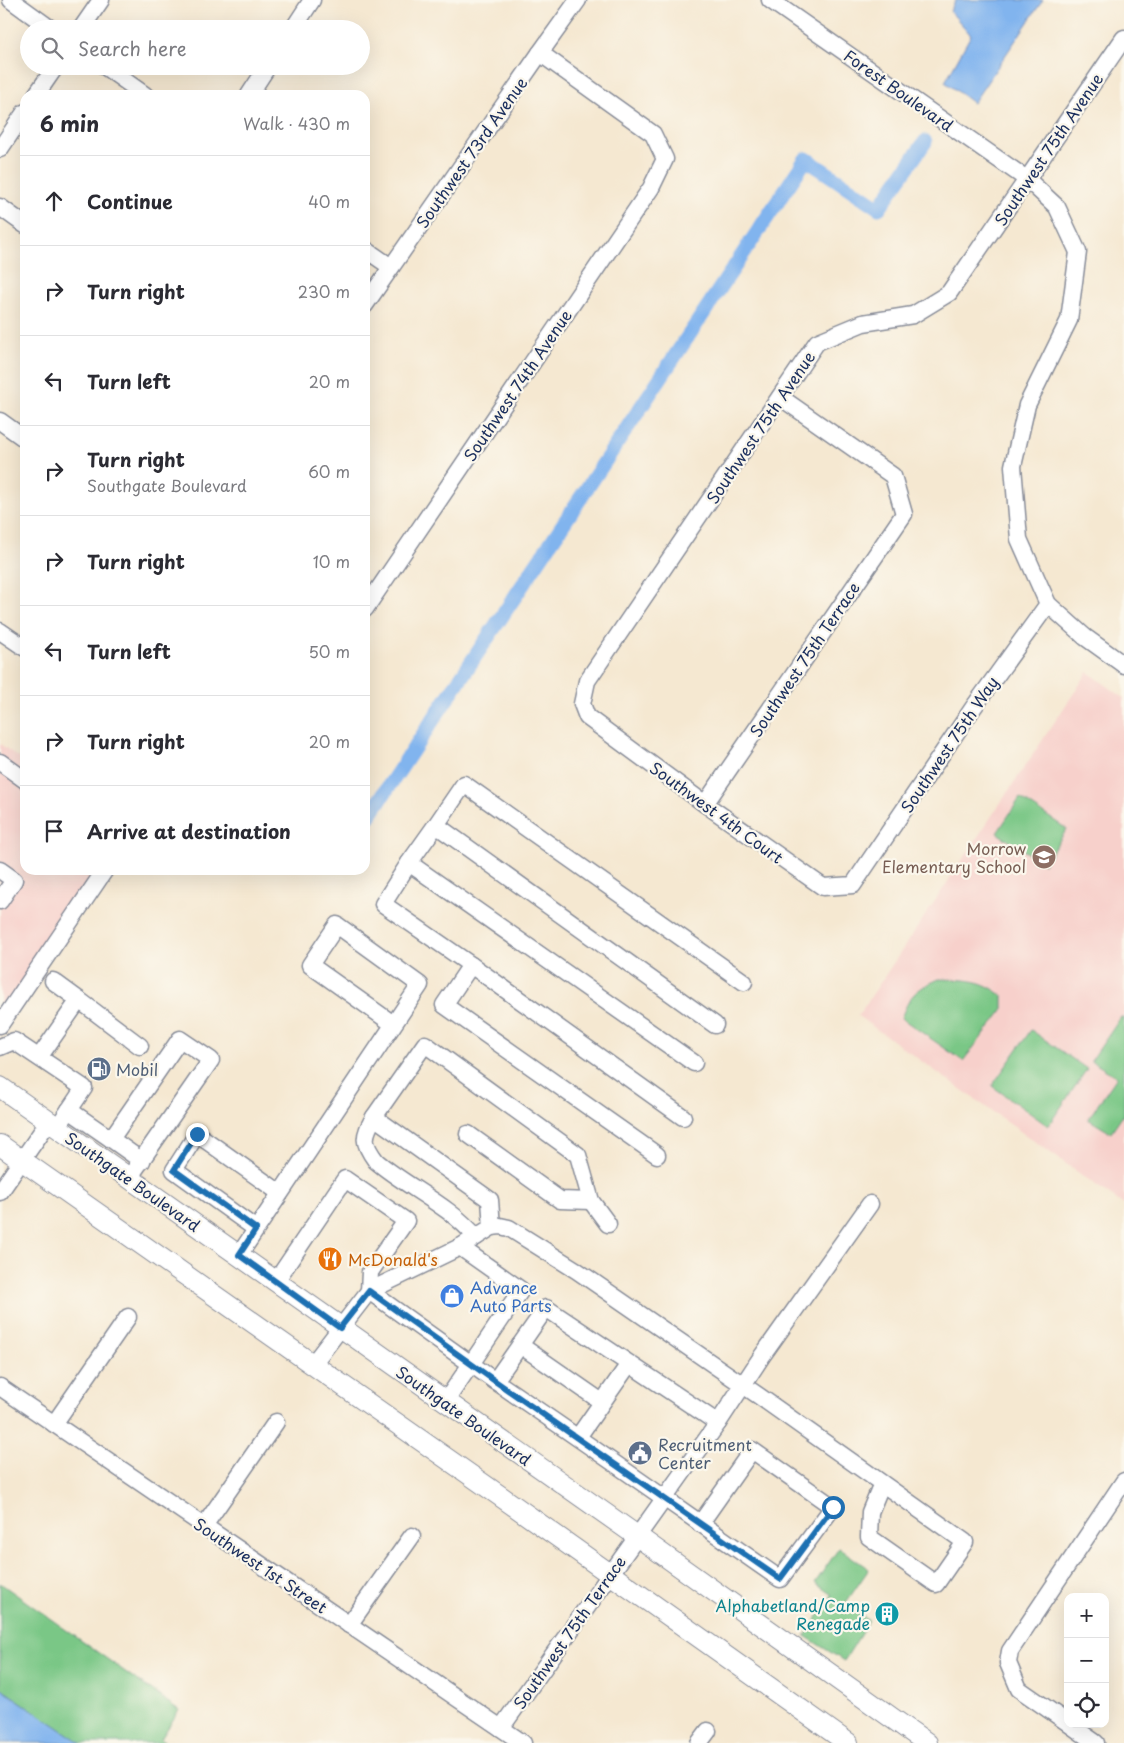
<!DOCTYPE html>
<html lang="en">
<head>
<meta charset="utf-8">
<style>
	body { margin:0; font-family:"Playpen Sans",sans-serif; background:#f7f7f7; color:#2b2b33 }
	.controls { position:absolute; right:15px; bottom:15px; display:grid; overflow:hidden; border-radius:10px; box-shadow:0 5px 20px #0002 }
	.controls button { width:45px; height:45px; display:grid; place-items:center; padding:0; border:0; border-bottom:1px solid #e1e1e2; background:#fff; color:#2b2b33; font:25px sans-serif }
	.stop { position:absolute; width:15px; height:15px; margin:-11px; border:4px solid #1f6fb2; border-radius:50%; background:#fff }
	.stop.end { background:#1f6fb2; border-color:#fff; box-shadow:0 1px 5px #0008 }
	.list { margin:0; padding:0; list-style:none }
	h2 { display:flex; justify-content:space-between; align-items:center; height:65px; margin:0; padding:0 20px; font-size:21px }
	h2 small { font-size:16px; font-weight:400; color:#7c7c81 }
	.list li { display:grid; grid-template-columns:32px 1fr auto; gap:15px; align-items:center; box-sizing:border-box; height:90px; padding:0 20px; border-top:1px solid #e1e1e2 }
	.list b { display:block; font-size:19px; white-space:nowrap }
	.list p { margin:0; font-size:16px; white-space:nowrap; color:#7c7c81 }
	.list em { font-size:16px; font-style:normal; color:#7c7c81 }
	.icon { flex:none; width:28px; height:28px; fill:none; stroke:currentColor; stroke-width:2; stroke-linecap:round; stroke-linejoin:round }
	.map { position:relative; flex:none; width:1124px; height:1743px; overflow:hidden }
	.search { position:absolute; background:#fff; box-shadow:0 5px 20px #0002; left:20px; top:20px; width:350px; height:55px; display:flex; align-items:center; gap:12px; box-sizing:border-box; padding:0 18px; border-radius:28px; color:#7c7c81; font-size:19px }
	.panel { position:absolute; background:#fff; box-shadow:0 5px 20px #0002; left:20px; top:90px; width:350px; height:785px; border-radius:15px }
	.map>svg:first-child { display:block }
	.built { fill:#f7d0cb }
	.green { fill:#7ac786; stroke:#4a7b72 }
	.water { fill:#81b4ee; stroke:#4e72a6 }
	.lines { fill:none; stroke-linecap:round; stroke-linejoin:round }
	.canal { stroke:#81b4ee; stroke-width:15 }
	.minor-casing { stroke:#888c98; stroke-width:19 }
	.major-casing { stroke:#888c98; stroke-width:22 }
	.minor { stroke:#fff; stroke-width:16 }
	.major { stroke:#fff; stroke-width:20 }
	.route { stroke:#1f6fb2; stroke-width:6 }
	.labels { text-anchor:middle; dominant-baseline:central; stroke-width:4.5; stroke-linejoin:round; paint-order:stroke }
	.street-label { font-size:16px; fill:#1b2f5e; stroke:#fbf7ec }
	.education-label { font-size:16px; fill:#785e54; stroke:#fbf7ec; text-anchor:end }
	.service-label { font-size:16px; fill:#4e5e75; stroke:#fbf7ec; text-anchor:start }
	.food-label { font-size:16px; fill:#c56008; stroke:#fbf7ec; text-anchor:start }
	.shop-label { font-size:16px; fill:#366cbe; stroke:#fbf7ec; text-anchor:start }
	.culture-label { font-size:16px; fill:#0d838f; stroke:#fbf7ec; text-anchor:end }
</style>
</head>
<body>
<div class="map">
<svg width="1124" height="1743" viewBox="0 0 1124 1743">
	<rect width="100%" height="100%" fill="#fbf7ec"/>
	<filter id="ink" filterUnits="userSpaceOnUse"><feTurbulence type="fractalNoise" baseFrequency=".02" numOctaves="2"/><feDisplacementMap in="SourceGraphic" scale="10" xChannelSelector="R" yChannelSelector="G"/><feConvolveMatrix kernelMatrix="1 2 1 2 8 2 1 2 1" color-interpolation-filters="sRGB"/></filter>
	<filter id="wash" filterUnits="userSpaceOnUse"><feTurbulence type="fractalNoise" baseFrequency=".0096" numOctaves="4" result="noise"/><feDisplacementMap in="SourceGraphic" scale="20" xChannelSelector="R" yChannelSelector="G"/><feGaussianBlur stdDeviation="1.12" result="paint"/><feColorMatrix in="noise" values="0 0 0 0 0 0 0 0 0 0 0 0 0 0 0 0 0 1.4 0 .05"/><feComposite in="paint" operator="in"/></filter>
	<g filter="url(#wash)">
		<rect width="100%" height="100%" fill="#f5e8d1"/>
		<g class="built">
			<path d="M 1088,672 L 1124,698 L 1124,1205 L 858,1016 Z"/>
			<path d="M 0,744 L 25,762 L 25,870 L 108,870 L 0,1013 Z"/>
		</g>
		<g class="green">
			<path d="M 1020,798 L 1067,829 L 1044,864 L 997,833 Z"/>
			<path d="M 939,979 C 966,980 980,978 1003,996 L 1003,1010 L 963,1061 L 901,1018 C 911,993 915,990 939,979 Z"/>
			<path d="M 1121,1017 L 1124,1017 L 1124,1114 L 1111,1133 L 1088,1119 L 1117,1077 L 1091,1061 Z"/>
			<path d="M 1031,1030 L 1087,1069 L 1048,1126 L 992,1086 Z"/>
			<path d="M 839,1548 L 869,1569 L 845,1604 L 869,1621 L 844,1661 L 805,1636 L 832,1595 L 815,1583 Z"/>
			<path d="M 0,1583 L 179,1710 L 161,1739 L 166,1743 L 81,1743 L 0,1688 Z"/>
		</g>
		<g class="water">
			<path d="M 956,0 L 1043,0 L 973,103 L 945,82 L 971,35 L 950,11 Z"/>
			<path d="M 0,1688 L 81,1743 L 0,1743 Z"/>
		</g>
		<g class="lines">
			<path class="canal" d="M 365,822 L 806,159 L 879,208 L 925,142"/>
		</g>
	</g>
	<g filter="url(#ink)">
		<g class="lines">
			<defs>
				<g id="minor">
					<path d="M 11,0 L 51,29"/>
					<path d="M 770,0 L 1028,180 L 1057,207 L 1078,252 L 1069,320 L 1027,405 L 1013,466 L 1019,539 L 1048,604 L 1085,637 L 1124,665"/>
					<path d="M 81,29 L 101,0"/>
					<path d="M 293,29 L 312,0"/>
					<path d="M 104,66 L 145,95"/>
					<path d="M 36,95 L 56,66"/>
					<path d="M 249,95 L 268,66"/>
					<path d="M 0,149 L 25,112"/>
					<path d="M 0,207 L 25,225"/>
					<path d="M 365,249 L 391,267"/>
					<path d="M 365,305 L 540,53 L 578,0"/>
					<path d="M 0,421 L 25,439"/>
					<path d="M 1048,604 L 973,708 L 853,885 L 823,887 L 705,804 L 587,717 L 582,704 L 587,681 L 817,342 L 863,323 L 913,315 L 949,293 L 1124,38"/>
					<path d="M 365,609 L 651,188 L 665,159 L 653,134 L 540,53"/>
					<path d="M 0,631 L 25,648"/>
					<path d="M 0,762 L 25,780"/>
					<path d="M 705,804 L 904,514 L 893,476 L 780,397"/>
					<path d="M 436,825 L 464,784 L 744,982"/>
					<path d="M 409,863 L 436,825 L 715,1025"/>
					<path d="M 0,870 L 14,880 L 0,901"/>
					<path d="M 471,965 L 683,1117"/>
					<path d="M 53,981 L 79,1000"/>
					<path d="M 0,1025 L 105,870"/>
					<path d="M 0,1047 L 14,1041 L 84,1088 L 63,1119"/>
					<path d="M 40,1056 L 79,1000 L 140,1046"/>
					<path d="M 69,1110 L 111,1139 L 180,1039 L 211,1060 L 129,1178"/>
					<path d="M 374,1117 C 363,1137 362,1142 376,1161 C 408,1188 449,1205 476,1237"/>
					<path d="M 468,1134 L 560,1200 L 591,1201"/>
					<path d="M 111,1139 L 142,1161"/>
					<path d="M 657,1155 L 444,1005 L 471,965 L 383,904 L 409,863 L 694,1063"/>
					<path d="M 0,1192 L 49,1121"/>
					<path d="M 492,1227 L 490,1200 L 374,1117 L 425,1044 L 578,1155 L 591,1201 L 608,1224"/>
					<path d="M 256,1229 L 174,1170 L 197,1134 L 280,1193"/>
					<path d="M 460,1247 L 521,1290 L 471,1364 L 495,1381"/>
					<path d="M 239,1255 L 420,985 L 337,925 L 310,965 L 393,1024"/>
					<path d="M 276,1281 L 345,1179 L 406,1221 L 370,1272 L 369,1291 L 471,1364 L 445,1402"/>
					<path d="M 520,1345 L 602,1402"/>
					<path d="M 312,1365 L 369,1291 L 460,1247 L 492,1227 L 500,1226 L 509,1228 L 576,1270 L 743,1385 L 759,1396 L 965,1542 L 936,1584 L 869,1537 L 870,1512 L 882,1483"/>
					<path d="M 0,1387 L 523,1743"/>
					<path d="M 54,1424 L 128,1317"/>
					<path d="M 578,1437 L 629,1364"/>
					<path d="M 700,1524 L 752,1450 L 833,1507 L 780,1579 C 685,1513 591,1446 495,1381 L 546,1308 L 718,1423"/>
					<path d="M 204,1526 L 276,1422"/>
					<path d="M 349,1625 L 412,1536"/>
					<path d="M 1068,1723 L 1019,1689 L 1008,1663 L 1010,1651 L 1124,1481"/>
					<path d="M 1069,1724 L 1096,1743"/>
					<path d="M 501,1728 L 718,1423 L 762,1356 L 870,1204"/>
					<path d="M 699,1743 L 708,1731"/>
				</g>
				<g id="major">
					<path d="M 0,1087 L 637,1536 L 927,1743"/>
					<path d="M 0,1145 L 503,1498 L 848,1743"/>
				</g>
			</defs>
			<use href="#minor" class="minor-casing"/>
			<use href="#major" class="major-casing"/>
			<use href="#minor" class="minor"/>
			<use href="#major" class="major"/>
		</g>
	</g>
	<g class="lines" filter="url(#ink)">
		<path class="route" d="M 197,1134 L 174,1170 L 256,1229 L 239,1255 L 340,1328 L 369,1291 L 495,1381 L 780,1579 L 833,1507"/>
	</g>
	<defs>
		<symbol id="school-disc" viewBox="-11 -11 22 22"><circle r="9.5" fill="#8d6e63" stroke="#fbf7ec"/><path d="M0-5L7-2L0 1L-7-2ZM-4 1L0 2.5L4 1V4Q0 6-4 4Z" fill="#fff"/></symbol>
		<symbol id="fuel-disc" viewBox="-11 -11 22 22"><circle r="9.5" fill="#5c6f8a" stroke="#fbf7ec"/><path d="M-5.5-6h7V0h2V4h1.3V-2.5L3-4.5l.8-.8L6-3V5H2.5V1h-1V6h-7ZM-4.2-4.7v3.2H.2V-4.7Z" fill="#fff"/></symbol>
		<symbol id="restaurant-disc" viewBox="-11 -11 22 22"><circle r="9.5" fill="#e8710a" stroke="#fbf7ec"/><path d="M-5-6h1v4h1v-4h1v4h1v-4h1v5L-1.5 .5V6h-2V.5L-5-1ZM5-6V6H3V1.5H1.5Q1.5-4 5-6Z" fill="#fff"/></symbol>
		<symbol id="shop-disc" viewBox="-11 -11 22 22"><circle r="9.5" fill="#3f7fe0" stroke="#fbf7ec"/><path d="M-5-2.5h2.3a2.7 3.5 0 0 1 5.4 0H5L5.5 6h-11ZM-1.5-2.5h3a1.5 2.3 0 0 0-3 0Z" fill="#fff"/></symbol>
		<symbol id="civic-disc" viewBox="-11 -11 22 22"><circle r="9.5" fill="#5c6f8a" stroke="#fbf7ec"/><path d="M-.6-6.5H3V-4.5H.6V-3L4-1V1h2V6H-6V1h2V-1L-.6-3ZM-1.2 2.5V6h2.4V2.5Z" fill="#fff"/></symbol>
		<symbol id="building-disc" viewBox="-11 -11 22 22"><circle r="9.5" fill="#0f9aa8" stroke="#fbf7ec"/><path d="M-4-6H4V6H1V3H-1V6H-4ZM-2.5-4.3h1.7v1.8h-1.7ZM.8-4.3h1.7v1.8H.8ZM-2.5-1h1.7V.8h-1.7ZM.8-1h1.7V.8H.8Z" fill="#fff"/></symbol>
	</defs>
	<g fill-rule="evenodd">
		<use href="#school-disc" x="1030" y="843" width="28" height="28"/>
		<use href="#fuel-disc" x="85" y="1055" width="28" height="28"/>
		<use href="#restaurant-disc" x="316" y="1245" width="28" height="28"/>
		<use href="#shop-disc" x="438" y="1282" width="28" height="28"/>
		<use href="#civic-disc" x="626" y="1439" width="28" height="28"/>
		<use href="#building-disc" x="873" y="1600" width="28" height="28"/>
	</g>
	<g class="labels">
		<g class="street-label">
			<text transform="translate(899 90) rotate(35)">Forest Boulevard</text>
			<text transform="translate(1048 149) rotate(-56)">Southwest 75th Avenue</text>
			<text transform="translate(471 152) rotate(-55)">Southwest 73rd Avenue</text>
			<text transform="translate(517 385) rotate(-56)">Southwest 74th Avenue</text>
			<text transform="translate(760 427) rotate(-56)">Southwest 75th Avenue</text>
			<text transform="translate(804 659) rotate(-56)">Southwest 75th Terrace</text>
			<text transform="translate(949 744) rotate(-56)">Southwest 75th Way</text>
			<text transform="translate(717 812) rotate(36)">Southwest 4th Court</text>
			<text transform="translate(133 1181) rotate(35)">Southgate Boulevard</text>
			<text transform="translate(464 1415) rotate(35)">Southgate Boulevard</text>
			<text transform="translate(261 1565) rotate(34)">Southwest 1st Street</text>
			<text transform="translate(569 1632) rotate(-55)">Southwest 75th Terrace</text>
		</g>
		<g class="education-label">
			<text x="1026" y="848">Morrow<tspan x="1026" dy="18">Elementary School</tspan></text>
		</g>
		<g class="service-label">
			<text x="116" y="1069">Mobil</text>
			<text x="658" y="1444">Recruitment<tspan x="658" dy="18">Center</tspan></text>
		</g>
		<g class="food-label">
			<text x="348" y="1259">McDonald's</text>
		</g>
		<g class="shop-label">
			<text x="470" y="1287">Advance<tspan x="470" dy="18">Auto Parts</tspan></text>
		</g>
		<g class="culture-label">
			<text x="870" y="1605">Alphabetland/Camp<tspan x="870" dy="18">Renegade</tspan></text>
		</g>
	</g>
</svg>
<div class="controls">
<button>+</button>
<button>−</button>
<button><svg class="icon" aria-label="locate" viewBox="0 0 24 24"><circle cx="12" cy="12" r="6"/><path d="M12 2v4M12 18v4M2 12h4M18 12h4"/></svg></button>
</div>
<div class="stop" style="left:833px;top:1507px"></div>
<div class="stop end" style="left:197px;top:1134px"></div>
<div class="search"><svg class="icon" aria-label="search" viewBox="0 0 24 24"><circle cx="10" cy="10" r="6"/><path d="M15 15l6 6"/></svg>Search here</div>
<section class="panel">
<h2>6 min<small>Walk · 430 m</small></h2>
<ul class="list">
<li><svg class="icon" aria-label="ahead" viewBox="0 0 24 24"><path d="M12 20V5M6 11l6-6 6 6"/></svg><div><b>Continue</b></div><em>40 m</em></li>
<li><svg class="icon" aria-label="right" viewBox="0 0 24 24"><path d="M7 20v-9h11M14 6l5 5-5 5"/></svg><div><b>Turn right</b></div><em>230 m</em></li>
<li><svg class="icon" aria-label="left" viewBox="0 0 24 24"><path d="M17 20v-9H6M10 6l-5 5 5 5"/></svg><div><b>Turn left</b></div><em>20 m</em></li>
<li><svg class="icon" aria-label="right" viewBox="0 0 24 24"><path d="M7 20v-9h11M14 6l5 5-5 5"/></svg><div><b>Turn right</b><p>Southgate Boulevard</p></div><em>60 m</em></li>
<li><svg class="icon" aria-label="right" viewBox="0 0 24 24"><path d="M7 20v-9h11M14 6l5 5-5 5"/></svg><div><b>Turn right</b></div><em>10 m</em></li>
<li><svg class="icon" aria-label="left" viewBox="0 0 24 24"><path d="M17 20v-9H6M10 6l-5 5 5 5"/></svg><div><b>Turn left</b></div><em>50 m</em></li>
<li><svg class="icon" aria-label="right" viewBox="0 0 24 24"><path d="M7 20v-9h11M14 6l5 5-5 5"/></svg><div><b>Turn right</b></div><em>20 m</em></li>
<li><svg class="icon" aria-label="arrive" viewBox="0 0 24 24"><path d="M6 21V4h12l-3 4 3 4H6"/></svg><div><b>Arrive at destination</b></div></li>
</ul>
</section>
</div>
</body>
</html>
